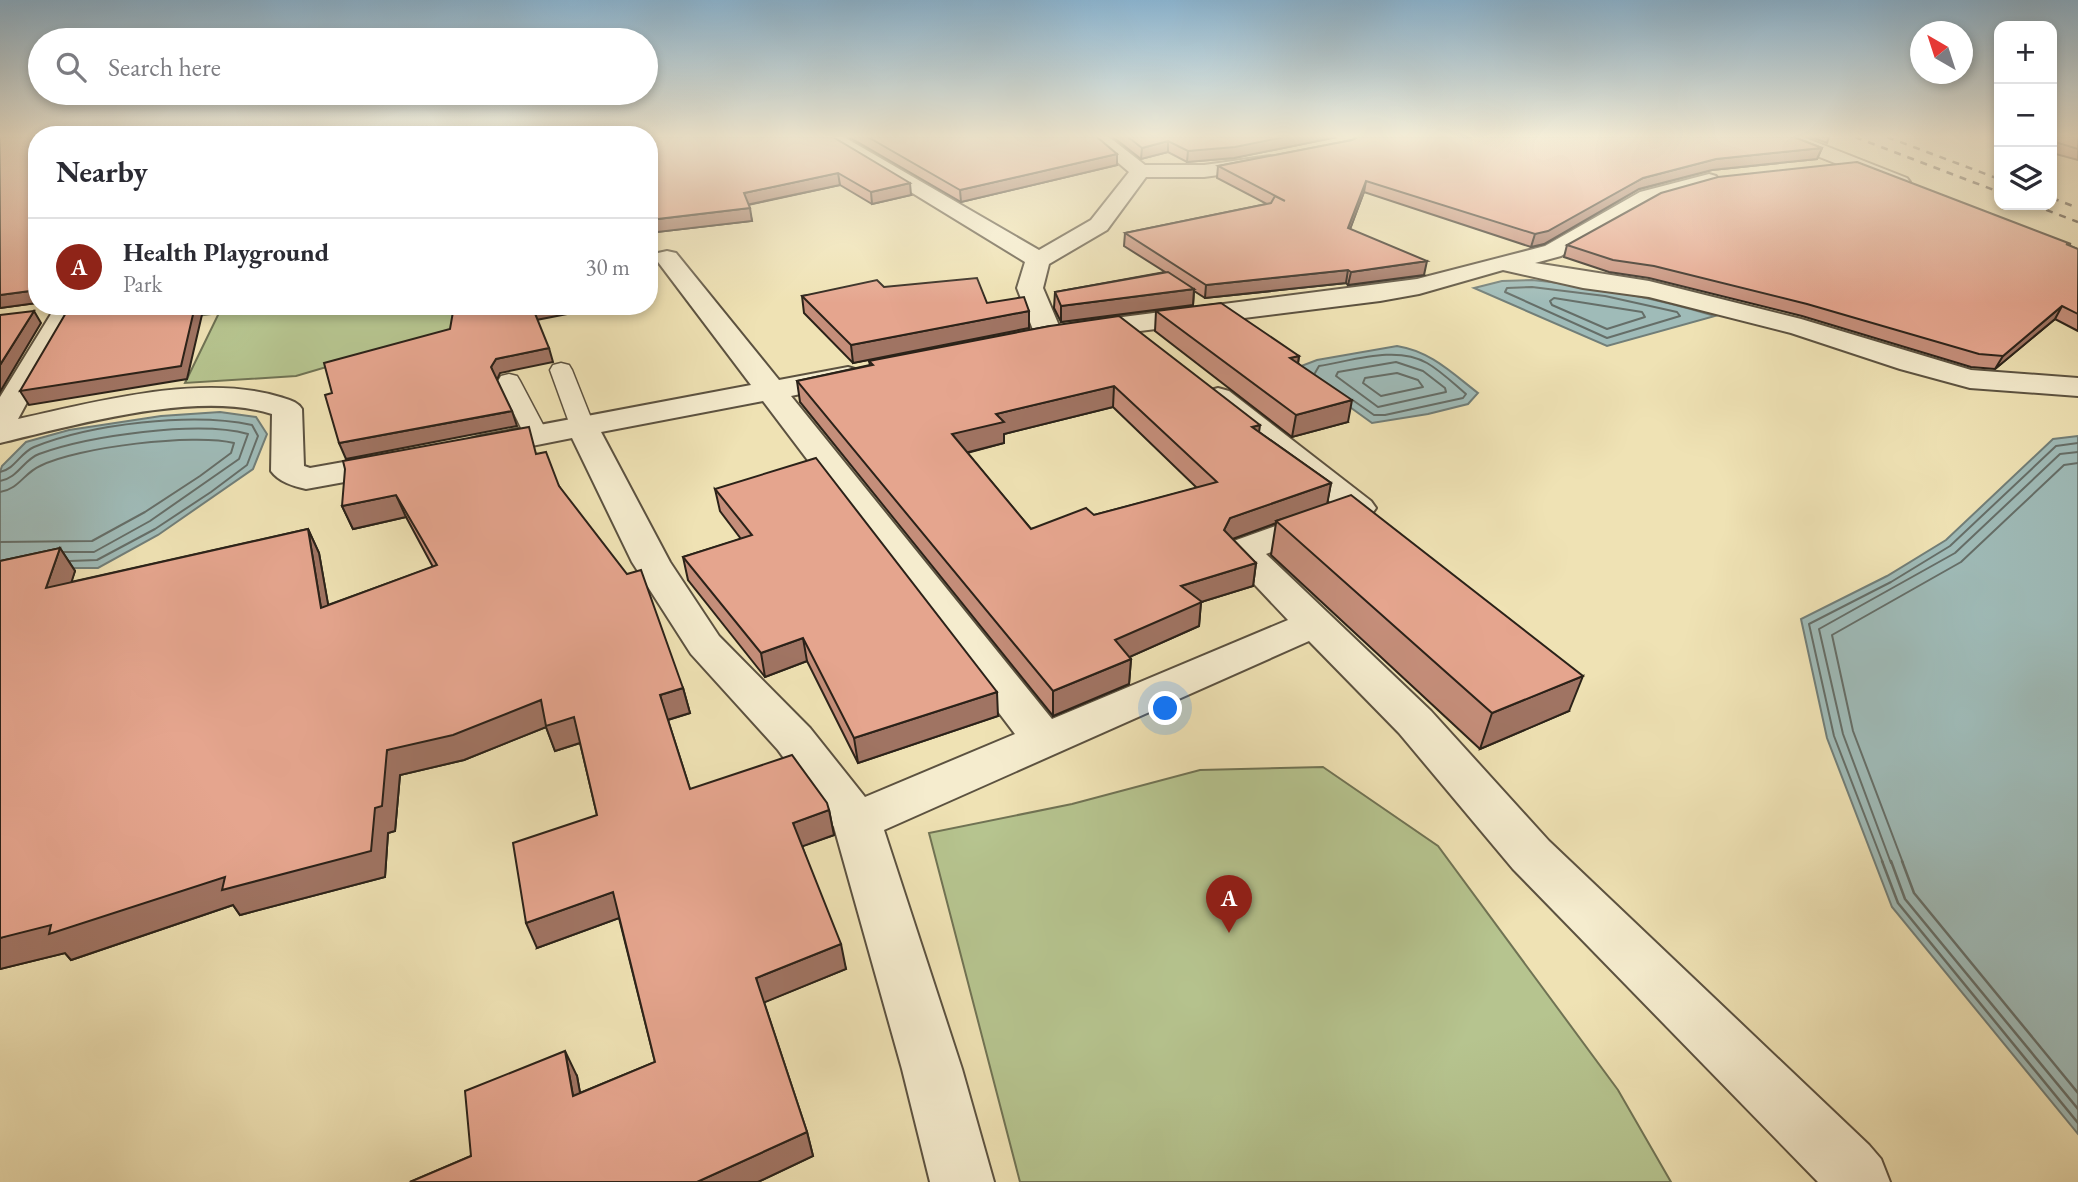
<!DOCTYPE html>
<html lang="en">
<head>
<meta charset="utf-8">
<style>
	body { margin:0; font-family:"EB Garamond",serif; background:#f7f7f7; color:#2b2b33 }
	.controls { position:absolute; right:21px; top:21px; display:grid; overflow:hidden; border-radius:14px; box-shadow:0 4px 10px #0003 }
	.controls button { width:63px; height:63px; display:grid; place-items:center; padding:0; border:0; border-bottom:2px solid #e1e1e2; background:#fff; color:#2b2b33; font:35px sans-serif }
	.compass { position:absolute; left:1910px; top:21px; width:63px; height:63px; border-radius:50%; background:#fff; box-shadow:0 4px 10px #0003; rotate:321deg }
	.you { position:absolute; left:1166px; top:709px; width:24px; height:24px; margin:-18px; border:5px solid #fff; border-radius:50%; background:#1a73e8; box-shadow:0 0 0 10px #1a73e833 }
	.badge { display:grid; place-items:center; width:46px; height:46px; border-radius:50%; background:#8f2418; color:#fff; font-size:23px; font-weight:700 }
	.pin { position:absolute; translate:-50% -58px; filter:drop-shadow(0 2px 4px #0008) }
	.pin::after { content:''; position:absolute; top:37px; width:24px; height:21px; background:inherit; clip-path:polygon(0 0,100% 0,50% 100%) }
	.list { margin:0; padding:0; list-style:none }
	h2 { display:flex; justify-content:space-between; align-items:center; height:91px; margin:0; padding:0 28px; font-size:30px }
	h2 small { font-size:23px; font-weight:400; color:#7c7c81 }
	.list li { display:grid; grid-template-columns:46px 1fr auto; gap:21px; align-items:center; box-sizing:border-box; height:98px; padding:0 28px; border-top:2px solid #e1e1e2 }
	.list b { display:block; font-size:26px; white-space:nowrap }
	.list p { margin:0; font-size:23px; white-space:nowrap; color:#7c7c81 }
	.list em { font-size:23px; font-style:normal; color:#7c7c81 }
	.icon { flex:none; width:38px; height:38px; fill:none; stroke:currentColor; stroke-width:2; stroke-linecap:round; stroke-linejoin:round }
	.map { position:relative; flex:none; width:2078px; height:1182px; overflow:hidden }
	.search { position:absolute; background:#fff; box-shadow:0 4px 10px #0003; left:28px; top:28px; width:630px; height:77px; display:flex; align-items:center; gap:18px; box-sizing:border-box; padding:0 24px; border-radius:38px; color:#7c7c81; font-size:26px }
	.panel { position:absolute; background:#fff; box-shadow:0 4px 10px #0003; left:28px; top:126px; width:630px; height:189px; border-radius:28px }
	.map>svg:first-child { display:block }
	.green { fill:#b6c48f; stroke:#707354; stroke-width:2 }
	.water { fill:#9fbbb8; stroke:#717e78; stroke-width:2 }
	.lines { fill:none; stroke-linecap:round; stroke-linejoin:round }
	.shore-far1 { stroke:#656e68; stroke-width:2 }
	.shore { stroke:#656e68; stroke-width:2.5 }
	.service-casing { stroke:#5c5240; stroke-width:3 }
	.minor-casing { stroke:#5c5240; stroke-width:4 }
	.service { fill:#f5ecce; fill-rule:evenodd }
	.minor { fill:#f5ecce; fill-rule:evenodd }
	.rail { stroke:#2b2219; stroke-width:2.5; stroke-dasharray:7 7; stroke-linecap:butt }
	.wall { fill:#c58e7a; stroke:#2b2219; stroke-width:2; fill-rule:evenodd }
	.shaded-wall { fill:#a07463; stroke:#2b2219; stroke-width:2 }
	.building { fill:#e5a58e; stroke:#2b2219; stroke-width:2; fill-rule:evenodd }
</style>
</head>
<body>
<div class="map">
<svg width="2078" height="1182" viewBox="0 0 2078 1182">
	<rect width="100%" height="100%" fill="#efe2b4"/>
	<filter id="stains"><feTurbulence type="fractalNoise" baseFrequency=".00286" numOctaves="4"/><feColorMatrix values="0 0 0 0 .2 0 0 0 0 .09 0 0 0 0 .02 0 0 0 .5 -.17"/></filter>
	<radialGradient id="worn" r=".72"><stop offset=".6" stop-color="#630" stop-opacity="0"/><stop offset="1" stop-color="#630" stop-opacity=".3"/></radialGradient>
	<g class="green">
		<path d="M 125,306 L 457,306 L 462,327 L 296,376 L 185,383 L 219,313 L 114,327 Z"/>
		<path d="M 1323,767 L 1438,846 L 1618,1090 L 1671,1182 L 1020,1182 L 929,833 L 1072,804 L 1200,770 Z"/>
	</g>
	<g class="water">
		<path d="M 1532,280 C 1595,286 1655,298 1715,316 L 1607,346 L 1474,288 L 1502,281 Z"/>
		<path d="M 1397,346 C 1430,351 1452,373 1478,393 L 1468,404 L 1428,414 L 1372,423 L 1296,368 L 1317,360 Z"/>
		<path d="M 220,412 L 256,417 L 267,434 L 253,469 L 158,535 L 98,568 L 0,568 L 0,472 L 2,466 L 26,442 L 69,430 L 161,416 Z"/>
		<path d="M 2078,436 L 2078,1134 L 1892,907 L 1827,738 L 1801,619 L 1887,576 L 1946,540 L 2053,439 Z"/>
	</g>
	<g class="lines">
		<g class="shore-far1">
			<path d="M 1532,287 L 1605,296 L 1677,312 L 1680,316 L 1607,338 L 1505,292 L 1507,288 Z"/>
			<path d="M 1554,298 L 1642,312 L 1645,317 L 1607,329 L 1552,305 L 1550,301 Z"/>
			<path d="M 1396,362 L 1423,371 L 1445,388 L 1446,392 L 1378,407 L 1336,376 L 1338,372 Z"/>
			<path d="M 1315,373 L 1319,366 C 1352,361 1396,345 1427,363 C 1441,371 1454,384 1466,394 L 1463,398 L 1385,415 L 1374,415 L 1354,401"/>
			<path d="M 1397,373 L 1418,380 L 1423,387 L 1381,396 L 1363,383 L 1365,378 Z"/>
			<path d="M 0,472 C 15,469 20,453 34,447 C 91,424 192,412 252,425 L 258,436 L 247,465 L 211,492 L 155,529 L 97,560 L 70,561"/>
			<path d="M 0,481 C 18,478 23,460 39,454 C 88,436 198,420 248,434 L 239,459 L 150,521 L 94,552 L 64,552"/>
			<path d="M 0,492 C 19,489 24,473 40,466 C 77,447 195,433 234,443 L 231,453 L 200,476 L 145,512 L 92,541 L 0,542"/>
			<path d="M 1883,863 L 1834,736 L 1809,624 L 1891,582 L 1950,546 L 2056,446 L 2078,443"/>
			<path d="M 1891,863 L 1843,734 L 1819,629 L 1955,553 L 2060,454 L 2078,452"/>
			<path d="M 1903,863 L 1853,731 L 1832,635 L 1961,562 L 2064,465 L 2078,463"/>
		</g>
		<g class="shore">
			<path d="M 1882,861 L 1898,903 L 2078,1123"/>
			<path d="M 1891,861 L 1905,899 L 2078,1109"/>
			<path d="M 1902,861 L 1914,893 L 2078,1093"/>
		</g>
		<defs>
			<g id="service">
				<path d="M 561,363 L 569,365 L 572,370 L 595,428 L 592,433 L 583,435 L 574,433 L 571,428 L 550,370 L 553,365 Z"/>
				<path d="M 509,374 L 517,376 L 520,381 L 549,436 L 546,441 L 537,443 L 528,441 L 525,436 L 498,381 L 501,376 Z"/>
			</g>
			<g id="minor">
				<path d="M 821,137 L 844,137 L 1039,250 L 1091,220 L 1129,172 L 1088,137 L 1109,137 L 1145,165 L 1204,165 L 1270,156 L 1277,158 L 1280,162 L 1277,166 L 1270,168 L 1204,177 L 1146,177 L 1107,230 L 1049,264 L 1043,288 L 1063,335 L 1059,341 L 1049,343 L 1039,341 L 1035,335 L 1017,288 L 1025,262 Z"/>
				<path d="M 1777,137 L 1803,137 L 1907,178 L 1910,182 L 1907,186 L 1893,186 L 1779,141 Z"/>
				<path d="M 1709,174 L 1716,176 L 1719,180 L 1716,184 L 1656,202 L 1561,256 L 1535,263 L 1649,281 L 1801,319 L 1971,370 L 2078,378 L 2078,396 L 1970,388 L 1900,369 L 1791,333 L 1649,297 L 1583,288 L 1503,270 L 1419,294 L 1380,301 L 1076,339 L 1066,337 L 1062,331 L 1066,325 L 1076,323 L 1417,279 L 1545,246 L 1640,192 Z"/>
				<path d="M 667,251 L 676,253 L 779,380 L 848,367 L 858,370 L 863,376 L 858,382 L 791,396 L 1052,719 L 1288,620 L 1223,551 L 1228,543 L 1334,505 L 1207,403 L 1203,397 L 1207,391 L 1218,388 L 1229,391 L 1371,501 L 1376,508 L 1371,515 L 1266,554 L 1431,711 L 1549,841 L 1869,1145 L 1881,1159 L 1890,1182 L 1818,1182 L 1513,869 L 1399,733 L 1309,641 L 884,830 L 962,1069 L 994,1182 L 930,1182 L 902,1069 L 834,827 L 778,750 L 691,654 L 632,562 L 572,438 L 481,456 L 470,453 L 465,446 L 470,439 L 481,436 L 751,385 L 655,258 L 658,253 ZM 763,401 L 1015,734 L 865,797 L 810,728 L 719,636 L 670,562 L 601,432 Z"/>
				<path d="M 56,306 L 82,306 L 60,341 L 18,419 C 96,402 202,373 280,397 C 289,400 297,401 302,409 L 304,466 L 310,468 L 394,453 L 406,456 L 411,463 L 406,470 L 394,473 L 306,489 C 293,486 279,482 271,471 L 272,414 C 197,390 76,425 0,443 L 0,397 Z"/>
			</g>
		</defs>
		<use href="#service" class="service-casing"/>
		<use href="#minor" class="minor-casing"/>
		<use href="#service" class="service"/>
		<use href="#minor" class="minor"/>
		<g class="rail">
			<path d="M 1855,137 L 1999,192"/>
			<path d="M 1887,137 L 1999,179"/>
			<path d="M 2052,198 L 2078,208"/>
			<path d="M 2033,205 L 2078,222"/>
		</g>
	</g>
	<g class="wall">
		<path d="M 37,137 L 37,303 L 0,308 Z"/>
		<path d="M 649,137 L 833,137 L 911,195 L 872,204 L 840,185 L 748,205 L 752,221 L 649,233 Z"/>
		<path d="M 849,137 L 1097,137 L 1117,165 L 961,202 Z"/>
		<path d="M 1113,137 L 1337,137 L 1234,158 L 1187,162 L 1168,152 L 1141,159 Z"/>
		<path d="M 1354,137 L 1794,137 L 1822,148 L 1817,159 L 1712,170 L 1639,189 L 1544,244 L 1531,247 L 1364,192 L 1350,229 L 1424,275 L 1348,285 L 1346,283 L 1205,298 L 1194,291 L 1193,305 L 1061,322 L 1054,308 L 1055,292 L 1165,272 L 1124,246 L 1125,233 L 1267,204 L 1217,178 L 1218,166 L 1352,140 L 1356,138 Z"/>
		<path d="M 1811,137 L 1829,137 L 1827,143 Z"/>
		<path d="M 2052,137 L 2078,137 L 2078,160 L 2052,153 Z"/>
		<path d="M 1567,245 L 2070,246 L 2078,249 L 2078,331 L 2055,319 L 1995,369 L 1971,367 L 1802,316 L 1649,278 L 1609,272 L 1564,257 Z"/>
		<path d="M 884,287 L 1029,311 L 1029,328 L 853,363 L 804,313 L 802,296 Z"/>
		<path d="M 1156,311 L 1299,356 L 1298,363 L 1348,422 L 1292,437 L 1155,331 Z"/>
		<path d="M 1050,326 L 1259,432 L 1331,483 L 1327,503 L 1569,711 L 1480,749 L 1271,555 L 1276,523 L 1232,539 L 1256,563 L 1253,586 L 1201,602 L 1199,626 L 1129,657 L 1131,659 L 1129,684 L 1053,716 L 800,402 L 797,381 L 870,365 L 869,361 ZM 1113,407 L 1197,488 L 1094,515 L 1031,529 L 967,453 L 1004,443 L 1004,434 Z"/>
		<path d="M 537,454 L 559,486 L 683,688 L 690,713 L 668,720 L 690,789 L 829,810 L 834,835 L 802,846 L 846,969 L 764,1002 L 807,1132 L 813,1156 L 758,1182 L 410,1182 L 471,1156 L 577,1076 L 580,1093 L 655,1062 L 619,918 L 537,948 L 597,815 L 580,743 L 555,751 L 546,727 L 464,760 L 400,775 L 395,831 L 388,833 L 385,877 L 240,915 L 233,905 L 71,960 L 65,953 L 0,969 L 0,561 L 60,548 L 75,571 L 71,582 L 308,529 L 319,553 L 328,605 L 433,567 L 406,517 L 353,529 L 342,506 Z"/>
		<path d="M 715,489 L 998,716 L 858,763 L 807,661 L 765,677 L 688,580 L 683,557 L 741,539 L 720,511 Z"/>
	</g>
	<g class="shaded-wall">
		<path d="M 1284,137 L 1337,137 L 1234,158 L 1187,162 L 1188,151 Z"/>
		<path d="M 1168,141 L 1168,152 L 1141,159 L 1142,148 Z"/>
		<path d="M 1822,148 L 1817,159 L 1712,170 L 1639,189 L 1544,244 L 1531,247 L 1535,234 L 1643,178 L 1716,159 Z"/>
		<path d="M 1117,154 L 1117,165 L 961,202 L 960,190 Z"/>
		<path d="M 838,173 L 840,185 L 746,205 L 744,193 Z"/>
		<path d="M 1366,181 L 1364,192 L 1346,240 L 1348,228 Z"/>
		<path d="M 910,183 L 911,195 L 872,204 L 871,192 Z"/>
		<path d="M 750,208 L 752,221 L 649,233 L 649,220 Z"/>
		<path d="M 1427,261 L 1424,275 L 1348,285 L 1351,272 Z"/>
		<path d="M 1348,270 L 1346,283 L 1205,298 L 1206,285 Z"/>
		<path d="M 1194,289 L 1193,305 L 1061,322 L 1061,306 Z"/>
		<path d="M 30,291 L 37,303 L 0,308 L 0,295 Z"/>
		<path d="M 195,306 L 204,306 L 187,379 L 29,405 L 20,391 Z"/>
		<path d="M 532,306 L 582,306 L 583,311 L 536,320 Z"/>
		<path d="M 2062,306 L 2055,319 L 1995,369 L 2003,356 Z"/>
		<path d="M 34,311 L 41,323 L 0,392 L 0,365 Z"/>
		<path d="M 1029,311 L 1029,328 L 853,363 L 851,345 Z"/>
		<path d="M 549,348 L 553,362 L 500,373 L 496,382 L 491,367 L 496,359 Z"/>
		<path d="M 1299,356 L 1296,377 L 1290,358 Z"/>
		<path d="M 1114,386 L 1113,407 L 1004,434 L 1004,443 L 953,456 L 952,434 L 996,414 Z"/>
		<path d="M 1352,400 L 1348,422 L 1292,437 L 1296,415 Z"/>
		<path d="M 512,411 L 517,426 L 346,459 L 339,443 Z"/>
		<path d="M 1260,425 L 1257,447 L 1252,427 Z"/>
		<path d="M 1331,483 L 1327,505 L 1276,521 L 1276,523 L 1227,541 L 1224,530 L 1230,518 Z"/>
		<path d="M 396,495 L 406,517 L 353,529 L 342,506 Z"/>
		<path d="M 308,529 L 319,553 L 333,632 L 321,608 Z"/>
		<path d="M 60,548 L 75,571 L 62,612 L 46,588 Z"/>
		<path d="M 1256,563 L 1253,586 L 1201,602 L 1199,626 L 1114,664 L 1115,640 L 1181,586 Z"/>
		<path d="M 803,638 L 807,661 L 765,677 L 761,653 Z"/>
		<path d="M 1131,659 L 1129,684 L 1053,716 L 1053,691 Z"/>
		<path d="M 1583,676 L 1569,711 L 1480,749 L 1492,713 Z"/>
		<path d="M 683,688 L 690,713 L 667,720 L 660,695 Z"/>
		<path d="M 997,692 L 998,716 L 858,763 L 854,738 Z"/>
		<path d="M 541,700 L 574,717 L 583,742 L 555,751 L 546,727 L 464,760 L 400,775 L 395,831 L 388,833 L 385,877 L 240,915 L 233,905 L 71,960 L 65,953 L 0,969 L 0,938 L 375,808 L 387,750 Z"/>
		<path d="M 829,810 L 834,835 L 798,848 L 793,823 Z"/>
		<path d="M 613,892 L 622,917 L 537,948 L 526,923 Z"/>
		<path d="M 841,944 L 846,969 L 763,1003 L 756,978 Z"/>
		<path d="M 565,1051 L 577,1076 L 585,1120 L 573,1096 Z"/>
		<path d="M 807,1132 L 813,1156 L 758,1182 L 697,1182 Z"/>
	</g>
	<g class="building">
		<path d="M 0,137 L 37,137 L 37,291 L 30,291 L 0,295 Z"/>
		<path d="M 649,137 L 833,137 L 910,183 L 871,192 L 838,173 L 744,193 L 750,208 L 649,220 Z"/>
		<path d="M 868,137 L 1097,137 L 1117,154 L 960,190 Z"/>
		<path d="M 1128,137 L 1284,137 L 1235,147 L 1188,151 L 1168,141 L 1142,148 Z"/>
		<path d="M 1358,137 L 1794,137 L 1822,148 L 1716,159 L 1643,178 L 1548,231 L 1535,234 L 1366,181 L 1348,228 L 1427,261 L 1351,272 L 1348,270 L 1206,285 L 1125,233 L 1271,203 L 1275,196 L 1285,201 L 1218,166 L 1352,140 Z"/>
		<path d="M 2052,137 L 2078,137 L 2078,149 L 2052,141 Z"/>
		<path d="M 1857,162 L 2071,244 L 2066,244 L 2078,249 L 2078,314 L 2062,306 L 2003,356 L 1979,354 L 1807,304 L 1654,266 L 1613,260 L 1567,245 L 1661,193 L 1718,177 Z"/>
		<path d="M 1168,272 L 1194,289 L 1061,306 L 1055,292 Z"/>
		<path d="M 977,278 L 987,303 L 1024,297 L 1029,311 L 851,345 L 802,296 L 877,280 L 884,287 Z"/>
		<path d="M 1221,303 L 1299,356 L 1290,358 L 1352,400 L 1296,415 L 1156,311 Z"/>
		<path d="M 70,306 L 195,306 L 181,366 L 20,391 Z"/>
		<path d="M 454,306 L 532,306 L 549,348 L 496,359 L 491,367 L 512,411 L 339,443 L 325,395 L 332,393 L 324,363 L 450,329 Z"/>
		<path d="M 34,311 L 0,365 L 0,315 Z"/>
		<path d="M 1119,316 L 1260,425 L 1252,427 L 1331,483 L 1230,518 L 1224,530 L 1256,563 L 1181,586 L 1202,602 L 1115,640 L 1131,659 L 1053,691 L 797,381 L 873,365 L 869,361 L 1050,326 ZM 1114,386 L 1217,482 L 1094,515 L 1086,508 L 1031,529 L 952,434 L 1004,422 L 996,414 Z"/>
		<path d="M 529,427 L 536,454 L 546,452 L 559,486 L 627,574 L 641,570 L 683,688 L 660,695 L 690,789 L 792,755 L 827,803 L 829,810 L 793,823 L 841,944 L 756,978 L 807,1132 L 697,1182 L 410,1182 L 471,1156 L 465,1091 L 565,1051 L 573,1096 L 655,1062 L 613,892 L 526,923 L 513,843 L 597,815 L 574,717 L 546,726 L 541,700 L 453,735 L 387,750 L 382,806 L 375,808 L 371,851 L 222,890 L 225,877 L 49,934 L 51,925 L 0,938 L 0,561 L 60,548 L 46,588 L 308,529 L 321,608 L 437,565 L 396,495 L 342,506 L 345,469 L 343,461 Z"/>
		<path d="M 816,458 L 997,692 L 854,738 L 803,638 L 761,653 L 683,557 L 752,535 L 715,489 Z"/>
		<path d="M 1351,495 L 1583,676 L 1492,713 L 1276,521 Z"/>
	</g>
	<linearGradient id="sky" x2="0" y2="1"><stop stop-color="#8bb7d5"/><stop offset="0.45" stop-color="#f8f2dd"/><stop offset="1" stop-color="#f8f2dd" stop-opacity="0"/></linearGradient>
	<rect width="2078" height="303" fill="url(#sky)"/>
	<rect width="100%" height="100%" filter="url(#stains)"/>
	<rect width="100%" height="100%" fill="url(#worn)"/>
</svg>
<div class="controls">
<button>+</button>
<button>−</button>
<button><svg class="icon" aria-label="layers" viewBox="0 0 24 24"><path d="M12 4l9 5-9 5-9-5zM3 14l9 5 9-5"/></svg></button>
</div>
<svg class="compass" viewBox="-18 -18 36 36"><path d="M0-13l5 13h-10z" fill="#e53935"/><path d="M0 13l5-13h-10z" fill="#7c7c81"/></svg>
<div class="you"></div>
<div class="pin badge" style="left:1229px;top:933px">A</div>
<div class="search"><svg class="icon" aria-label="search" viewBox="0 0 24 24"><circle cx="10" cy="10" r="6"/><path d="M15 15l6 6"/></svg>Search here</div>
<section class="panel">
<h2>Nearby<small></small></h2>
<ul class="list">
<li><span class="badge">A</span><div><b>Health Playground</b><p>Park</p></div><em>30 m</em></li>
</ul>
</section>
</div>
</body>
</html>
